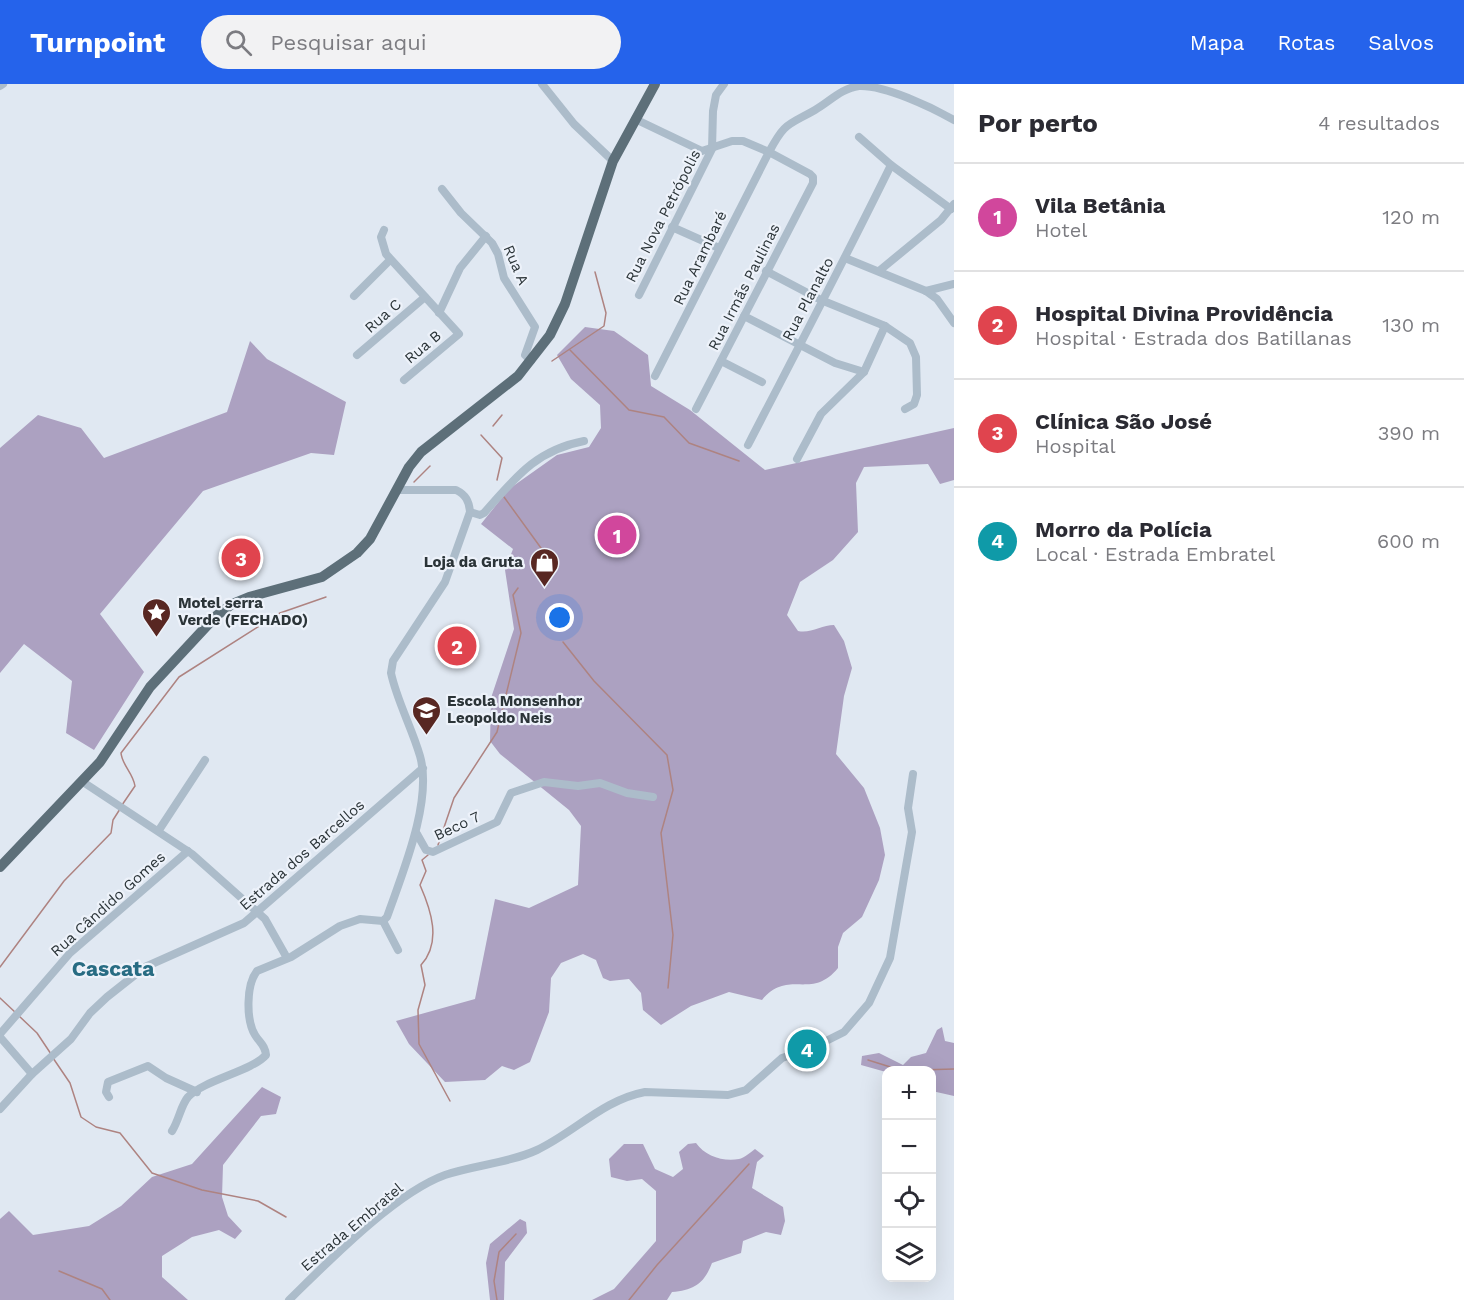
<!DOCTYPE html>
<html lang="pt">
<head>
<meta charset="utf-8">
<style>
	body { margin:0; font-family:"Work Sans",sans-serif; background:#f2f2f3; color:#2b2b33 }
	.controls { position:absolute; right:18px; bottom:18px; display:grid; overflow:hidden; border-radius:12px; box-shadow:0 6px 24px #0002 }
	.controls button { width:54px; height:54px; display:grid; place-items:center; padding:0; border:0; border-bottom:2px solid #e1e1e2; background:#fff; color:#2b2b33; font:30px sans-serif }
	.you { position:absolute; left:560px; top:534px; width:21px; height:21px; margin:-15px; border:4px solid #fff; border-radius:50%; background:#1a73e8; box-shadow:0 0 0 9px #1a73e833 }
	.badge { display:grid; place-items:center; width:39px; height:39px; border-radius:50%; background:#2563eb; color:#fff; font-size:20px; font-weight:700 }
	.pin { position:absolute; translate:-50% -50%; border:3px solid #fff; box-shadow:0 2px 6px #0006 }
	.list { margin:0; padding:0; list-style:none }
	h2 { display:flex; justify-content:space-between; align-items:center; height:78px; margin:0; padding:0 24px; font-size:26px }
	h2 small { font-size:20px; font-weight:400; color:#7c7c81 }
	.list li { display:grid; grid-template-columns:39px 1fr auto; gap:18px; align-items:center; box-sizing:border-box; height:108px; padding:0 24px; border-top:2px solid #e1e1e2 }
	.list b { display:block; font-size:22px; white-space:nowrap }
	.list p { margin:0; font-size:20px; white-space:nowrap; color:#7c7c81 }
	.list em { font-size:20px; font-style:normal; color:#7c7c81 }
	.icon { flex:none; width:33px; height:33px; fill:none; stroke:currentColor; stroke-width:2; stroke-linecap:round; stroke-linejoin:round }
	.map { position:relative; flex:none; width:954px; height:1216px; overflow:hidden }
	header { display:flex; align-items:center; gap:36px; box-sizing:border-box; height:84px; padding:0 30px; background:#2563eb; color:#fff }
	header strong { font-size:28px }
	nav { display:flex; gap:33px; margin-inline-start:auto; font-size:21px }
	.search { width:420px; height:54px; background:#f2f2f3; display:flex; align-items:center; gap:15px; box-sizing:border-box; padding:0 21px; border-radius:33px; color:#7c7c81; font-size:22px }
	main { display:flex }
	aside { flex:1; background:#fff }
	.map>svg:first-child { display:block }
	.green { fill:#aca1c1 }
	.lines { fill:none; stroke-linecap:round; stroke-linejoin:round }
	.stream { stroke:#ae8381; stroke-width:1.5 }
	.minor { stroke:#acbcca; stroke-width:8 }
	.major { stroke:#5d6f79; stroke-width:10 }
	.labels { text-anchor:middle; dominant-baseline:central; stroke-width:4.5; stroke-linejoin:round; paint-order:stroke }
	.street-label { font-size:15px; fill:#2b3438; stroke:#edf2fa }
	.poi-label { font-size:15px; font-weight:bold; fill:#2b3438; stroke:#edf2fa; text-anchor:start }
	.district-label { font-size:21px; font-weight:bold; fill:#286c83; stroke:#edf2fa }
</style>
</head>
<body>
<header>
<strong>Turnpoint</strong>
<div class="search"><svg class="icon" aria-label="search" viewBox="0 0 24 24"><circle cx="10" cy="10" r="6"/><path d="M15 15l6 6"/></svg>Pesquisar aqui</div>
<nav><a>Mapa</a><a>Rotas</a><a>Salvos</a></nav>
</header>
<main>
<div class="map">
<svg width="954" height="1216" viewBox="0 0 954 1216">
	<rect width="100%" height="100%" fill="#e0e8f2"/>
	<g class="green">
		<path d="M 585,243 L 614,247 L 648,271 L 651,302 L 690,326 L 765,386 L 954,344 L 954,396 L 940,400 L 928,380 L 864,383 L 856,399 L 858,448 L 833,476 L 800,498 L 787,531 L 798,547 C 810,550 822,541 834,541 L 844,557 L 852,584 L 844,612 L 836,670 L 864,704 L 880,744 L 885,771 L 879,796 L 862,833 L 843,849 L 838,863 L 838,884 C 811,917 789,884 762,916 L 729,908 L 691,922 L 661,941 L 643,926 L 641,909 L 629,895 L 610,897 L 603,894 L 596,876 L 583,870 L 561,879 L 551,894 L 549,928 L 530,978 L 514,986 L 502,982 L 485,996 L 445,998 L 409,960 L 396,937 L 475,915 L 495,815 L 529,824 L 578,801 L 581,742 L 569,726 L 500,670 L 490,657 L 491,614 L 514,545 L 505,486 L 513,465 L 481,440 L 509,405 L 557,371 L 589,363 L 601,344 L 600,321 L 571,295 L 557,271 Z"/>
		<path d="M 250,257 L 267,275 L 346,318 L 334,371 L 311,369 L 203,407 L 100,530 L 144,588 L 94,666 L 66,649 L 72,597 L 24,560 L 0,589 L 0,364 L 38,331 L 81,344 L 104,374 L 227,328 Z"/>
		<path d="M 942,943 L 945,957 L 954,959 L 954,1012 L 932,1007 L 932,986 L 886,988 L 861,981 L 862,972 L 879,969 L 903,981 L 911,973 L 926,969 L 937,946 Z"/>
		<path d="M 262,1003 L 281,1013 L 276,1030 L 261,1032 L 223,1081 L 222,1113 L 228,1132 L 242,1147 L 235,1155 L 219,1146 L 192,1153 L 162,1172 L 162,1193 L 188,1216 L 0,1216 L 0,1135 L 9,1127 L 33,1151 L 89,1142 L 121,1122 L 152,1093 L 192,1080 Z"/>
		<path d="M 696,1059 C 705,1072 723,1078 739,1075 C 744,1074 751,1068 755,1065 L 764,1072 L 757,1078 L 752,1104 L 783,1123 L 785,1137 L 781,1151 L 766,1148 L 743,1157 L 741,1169 L 712,1179 C 704,1200 694,1206 672,1208 L 667,1216 L 592,1216 L 614,1205 L 656,1157 L 656,1107 L 642,1095 L 627,1097 L 611,1093 L 609,1075 L 624,1060 L 643,1060 L 655,1085 L 673,1093 L 683,1085 L 679,1068 L 688,1060 Z"/>
		<path d="M 520,1135 L 526,1138 L 527,1149 L 505,1178 L 504,1216 L 490,1216 L 486,1179 L 490,1160 Z"/>
	</g>
	<g class="lines">
		<g class="stream">
			<path d="M 570,266 L 629,326 L 664,333 L 689,359 L 739,377"/>
			<path d="M 552,277 L 604,242 L 606,229 L 595,188"/>
			<path d="M 493,342 L 502,331"/>
			<path d="M 481,351 L 502,374 L 497,396"/>
			<path d="M 414,398 L 430,382"/>
			<path d="M 504,413 L 541,464"/>
			<path d="M 563,558 L 594,597 L 667,671 L 673,706 L 661,749 L 673,851 L 668,904"/>
			<path d="M 122,721 L 135,702 C 133,689 122,681 121,669 L 179,593 L 280,529 L 326,513"/>
			<path d="M 438,761 L 454,714 L 497,648 L 521,549 L 513,511 L 518,504"/>
			<path d="M 428,771 L 422,776 L 426,787 L 420,801 C 431,826 442,858 421,881 L 425,901 L 418,926 L 419,960 L 450,1017"/>
			<path d="M 0,883 L 64,797 L 111,749 L 113,736 L 120,725"/>
			<path d="M 0,914 L 16,929"/>
			<path d="M 19,932 L 37,949 L 51,970"/>
			<path d="M 53,974 L 70,999 L 81,1033 L 96,1043 L 120,1049 L 152,1089 L 202,1106 L 258,1117 L 286,1133"/>
			<path d="M 868,976 L 900,986"/>
			<path d="M 919,986 L 954,985"/>
			<path d="M 59,1187 L 102,1205 L 110,1216"/>
			<path d="M 497,1216 L 494,1197 L 499,1168 L 516,1150"/>
			<path d="M 629,1216 L 657,1181 L 749,1080"/>
		</g>
		<g class="minor">
			<path d="M 542,0 L 574,40 L 613,77"/>
			<path d="M 0,2 L 3,0"/>
			<path d="M 635,35 L 702,67 L 732,57 L 743,57 L 769,68 C 785,38 787,42 815,26 C 829,18 842,4 859,2 C 885,1 931,23 954,36"/>
			<path d="M 859,53 L 891,81 L 951,125"/>
			<path d="M 442,105 L 461,129 L 492,159 L 498,170 L 504,194 L 535,243 L 525,271 L 531,277"/>
			<path d="M 672,143 L 719,164"/>
			<path d="M 384,146 L 381,153 L 386,170 L 459,250 L 404,296"/>
			<path d="M 845,174 L 926,207 L 937,215 L 954,239"/>
			<path d="M 766,187 L 821,216 L 885,242 L 910,259 L 916,273 L 917,311 L 914,320 L 905,325"/>
			<path d="M 879,187 L 941,136 L 954,120"/>
			<path d="M 926,207 L 954,200"/>
			<path d="M 639,211 L 712,65 L 713,27 L 716,11 L 724,0"/>
			<path d="M 354,212 L 390,176"/>
			<path d="M 439,229 L 460,184 L 486,152"/>
			<path d="M 744,232 L 835,279 L 864,288"/>
			<path d="M 357,271 L 425,213"/>
			<path d="M 721,277 L 762,298"/>
			<path d="M 655,292 L 769,68 L 810,90 L 813,93 L 813,99 L 696,325"/>
			<path d="M 748,361 C 796,268 845,175 891,81"/>
			<path d="M 797,375 L 821,330 L 864,288 L 885,242"/>
			<path d="M 470,428 L 480,431 L 484,429 C 515,394 536,366 584,357"/>
			<path d="M 83,698 L 192,770 L 265,835 L 287,874"/>
			<path d="M 159,746 L 205,676"/>
			<path d="M 417,750 L 426,766 L 433,768 L 497,738 L 511,709 L 544,698 L 578,702 L 600,699 L 627,709 L 653,713"/>
			<path d="M 383,837 L 398,866"/>
			<path d="M 0,950 L 70,869 L 188,767"/>
			<path d="M 0,953 L 32,990"/>
			<path d="M 109,1013 L 106,1008 L 108,998 L 148,982 L 166,994 L 197,1008"/>
			<path d="M 0,1025 L 32,990 L 71,955 L 90,929 L 107,913 L 145,883 L 244,839 L 423,684"/>
			<path d="M 172,1047 C 179,1036 181,1021 188,1013 C 204,996 252,987 266,971 C 265,961 260,959 255,951 C 246,936 246,901 257,887 L 291,873 L 340,842 L 360,835 L 383,837 L 387,833 C 402,790 433,717 420,672 C 412,644 397,617 391,589 L 393,577 L 445,498 L 470,428 C 469,417 466,411 456,406 L 397,406"/>
			<path d="M 289,1216 C 328,1178 395,1109 445,1091 C 475,1081 509,1079 537,1066 C 575,1048 603,1016 645,1008 L 728,1011 L 746,1006 L 782,974 L 812,964 L 844,948 L 869,919 L 890,874 L 912,748 L 908,724 L 913,690"/>
		</g>
		<path class="major" d="M 0,783 L 100,678 L 150,603 L 216,532 L 232,520 L 249,513 L 322,493 L 357,469 L 370,455 L 409,383 L 421,368 L 518,292 L 550,251 L 565,220 L 613,77 L 655,0"/>
	</g>
	<defs>
		<symbol id="shop-pin" viewBox="-11 -11 22 30"><path d="M0 17L-7.5 6A9.5 9.5 0 1 1 7.5 6Z" fill="#582722" stroke="#edf2fa"/><path d="M-5-2.5h2.3a2.7 3.5 0 0 1 5.4 0H5L5.5 6h-11ZM-1.5-2.5h3a1.5 2.3 0 0 0-3 0Z" fill="#fff"/></symbol>
		<symbol id="sight-pin" viewBox="-11 -11 22 30"><path d="M0 17L-7.5 6A9.5 9.5 0 1 1 7.5 6Z" fill="#582722" stroke="#edf2fa"/><path d="M0-6L1.8-2.2L6-1.7L2.9 1.2L3.7 5.4L0 3.3L-3.7 5.4L-2.9 1.2L-6-1.7L-1.8-2.2Z" fill="#fff"/></symbol>
		<symbol id="school-pin" viewBox="-11 -11 22 30"><path d="M0 17L-7.5 6A9.5 9.5 0 1 1 7.5 6Z" fill="#582722" stroke="#edf2fa"/><path d="M0-5L7-2L0 1L-7-2ZM-4 1L0 2.5L4 1V4Q0 6-4 4Z" fill="#fff"/></symbol>
	</defs>
	<g fill-rule="evenodd">
		<use href="#shop-pin" x="528" y="462" width="33" height="45"/>
		<use href="#sight-pin" x="140" y="512" width="33" height="45"/>
		<use href="#school-pin" x="410" y="610" width="33" height="45"/>
	</g>
	<g class="labels">
		<g class="street-label">
			<text transform="translate(663 132) rotate(-63)">Rua Nova Petrópolis</text>
			<text transform="translate(700 174) rotate(-64)">Rua Arambaré</text>
			<text transform="translate(516 181) rotate(67)">Rua A</text>
			<text transform="translate(744 203) rotate(-63)">Rua Irmãs Paulinas</text>
			<text transform="translate(808 215) rotate(-62)">Rua Planalto</text>
			<text transform="translate(383 232) rotate(-41)">Rua C</text>
			<text transform="translate(423 263) rotate(-40)">Rua B</text>
			<text transform="translate(457 742) rotate(-25)">Beco 7</text>
			<text transform="translate(302 771) rotate(-41)">Estrada dos Barcellos</text>
			<text transform="translate(108 820) rotate(-42)">Rua Cândido Gomes</text>
			<text transform="translate(352 1143) rotate(-40)">Estrada Embratel</text>
		</g>
		<g class="poi-label">
			<text x="523" y="478" text-anchor="end">Loja da Gruta</text>
			<text x="178" y="519">Motel serra<tspan x="178" dy="17">Verde (FECHADO)</tspan></text>
			<text x="447" y="617">Escola Monsenhor<tspan x="447" dy="17">Leopoldo Neis</tspan></text>
		</g>
		<g class="district-label">
			<text x="113" y="884">Cascata</text>
		</g>
	</g>
</svg>
<div class="controls">
<button>+</button>
<button>−</button>
<button><svg class="icon" aria-label="locate" viewBox="0 0 24 24"><circle cx="12" cy="12" r="6"/><path d="M12 2v4M12 18v4M2 12h4M18 12h4"/></svg></button>
<button><svg class="icon" aria-label="layers" viewBox="0 0 24 24"><path d="M12 4l9 5-9 5-9-5zM3 14l9 5 9-5"/></svg></button>
</div>
<div class="you"></div>
<div class="pin badge" style="left:617px;top:451px;background:#d1479c">1</div>
<div class="pin badge" style="left:457px;top:562px;background:#e0444e">2</div>
<div class="pin badge" style="left:241px;top:474px;background:#e0444e">3</div>
<div class="pin badge" style="left:807px;top:965px;background:#0f9aa8">4</div>
</div>
<aside>
<h2>Por perto<small>4 resultados</small></h2>
<ul class="list">
<li><span class="badge" style="background:#d1479c">1</span><div><b>Vila Betânia</b><p>Hotel</p></div><em>120 m</em></li>
<li><span class="badge" style="background:#e0444e">2</span><div><b>Hospital Divina Providência</b><p>Hospital · Estrada dos Batillanas</p></div><em>130 m</em></li>
<li><span class="badge" style="background:#e0444e">3</span><div><b>Clínica São José</b><p>Hospital</p></div><em>390 m</em></li>
<li><span class="badge" style="background:#0f9aa8">4</span><div><b>Morro da Polícia</b><p>Local · Estrada Embratel</p></div><em>600 m</em></li>
</ul>
</aside>
</main>
</body>
</html>
